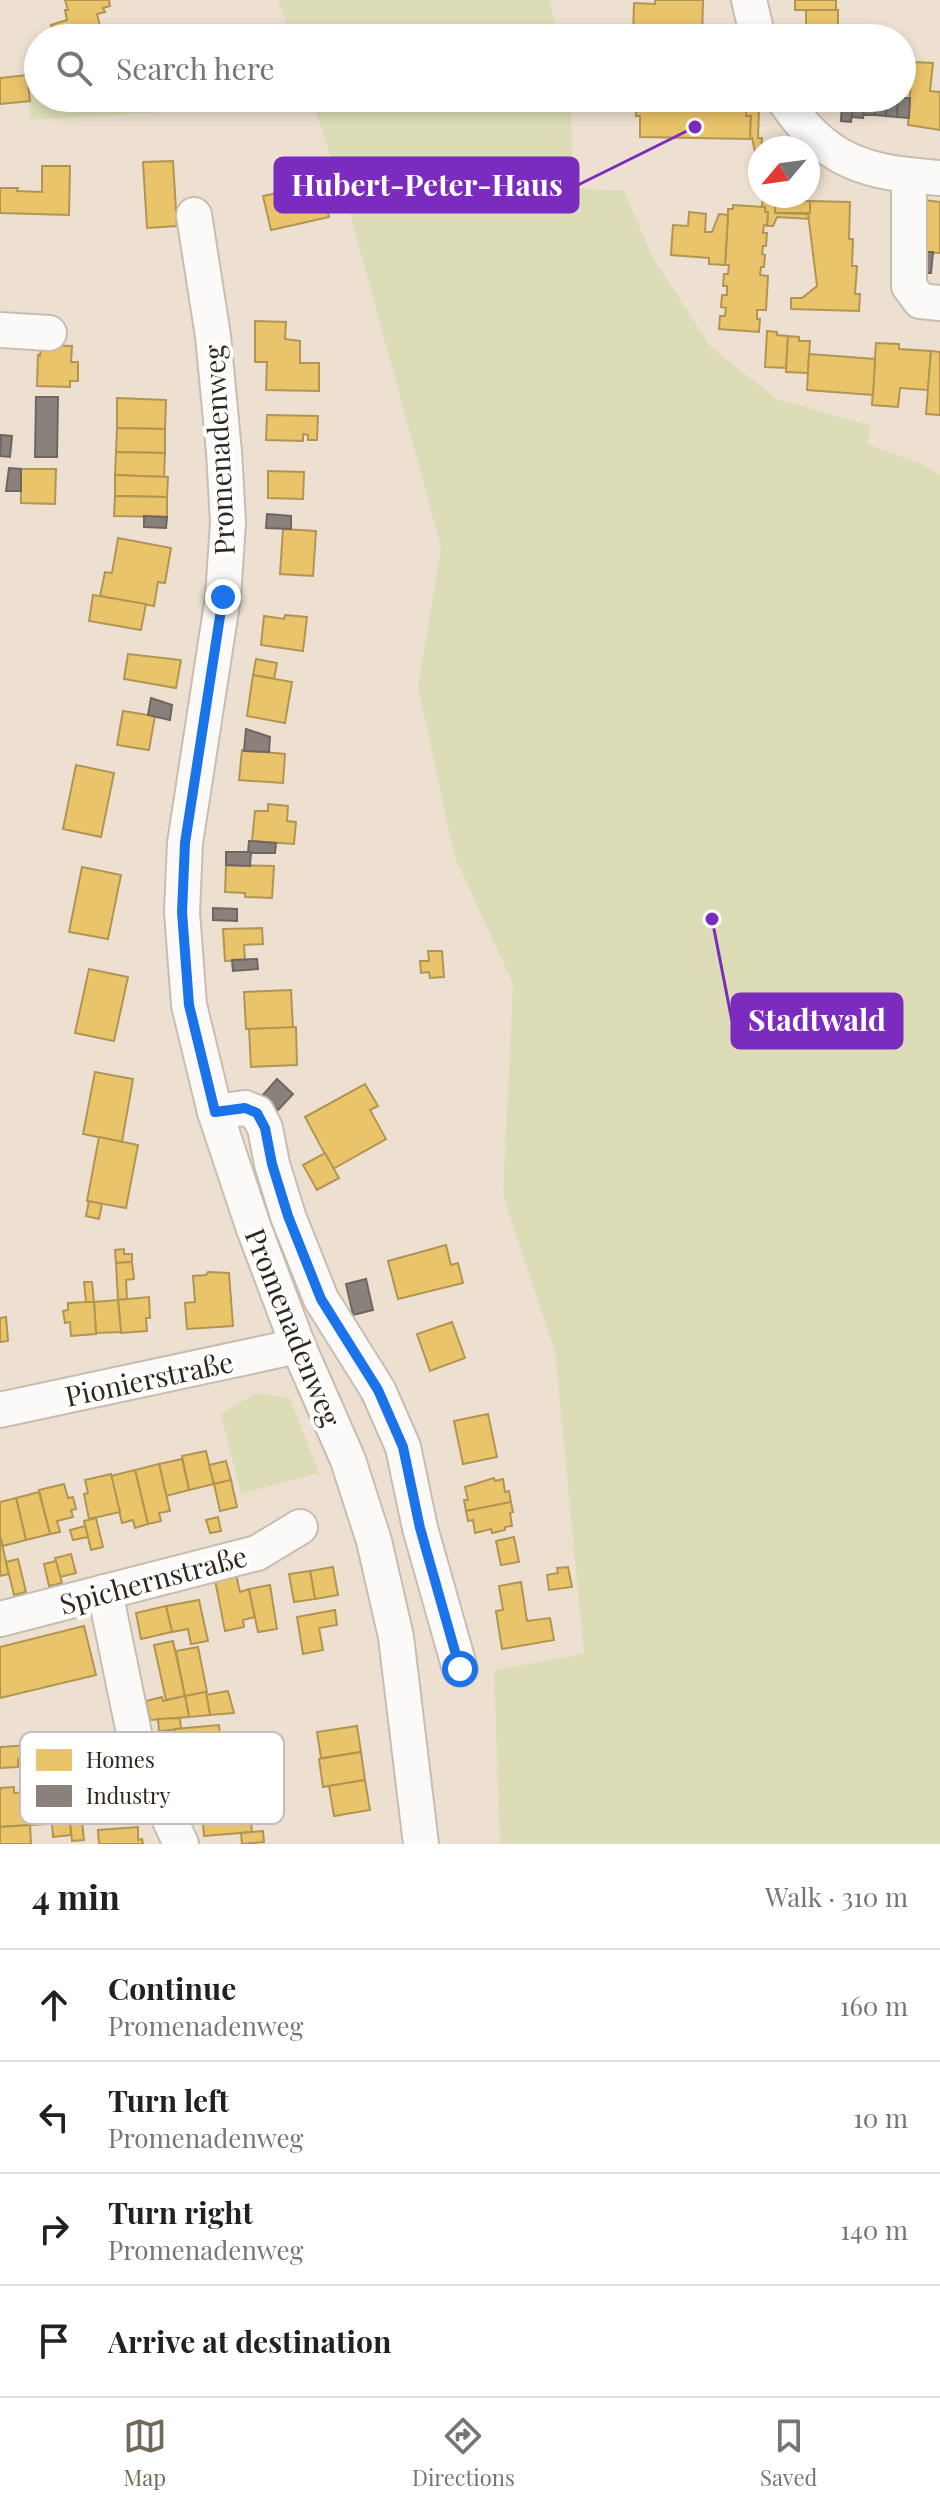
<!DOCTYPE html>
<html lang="en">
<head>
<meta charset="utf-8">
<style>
	body { margin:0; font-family:"Playfair Display",serif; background:#f6f6f6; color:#202124 }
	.compass { position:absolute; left:748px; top:136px; width:72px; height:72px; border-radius:50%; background:#fff; box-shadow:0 4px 12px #0003; rotate:241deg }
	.stop { position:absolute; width:24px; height:24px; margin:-18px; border:6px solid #1a73e8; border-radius:50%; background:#fff }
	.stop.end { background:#1a73e8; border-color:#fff; box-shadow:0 2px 8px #0008 }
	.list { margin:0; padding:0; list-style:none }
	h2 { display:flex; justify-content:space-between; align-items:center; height:104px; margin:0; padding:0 32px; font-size:34px }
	h2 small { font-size:26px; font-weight:400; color:#757577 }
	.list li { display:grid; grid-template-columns:52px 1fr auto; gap:24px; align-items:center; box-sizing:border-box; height:112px; padding:0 32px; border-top:2px solid #e0e0e0 }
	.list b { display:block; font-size:30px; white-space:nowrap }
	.list p { margin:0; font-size:26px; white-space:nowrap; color:#757577 }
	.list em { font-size:26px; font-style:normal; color:#757577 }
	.icon { flex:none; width:44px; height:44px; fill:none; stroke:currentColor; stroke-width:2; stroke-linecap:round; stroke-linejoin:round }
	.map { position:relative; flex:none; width:940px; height:1844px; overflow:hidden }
	.search { position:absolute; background:#fff; box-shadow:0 4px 12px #0003; left:24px; right:24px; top:24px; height:88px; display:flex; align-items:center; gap:20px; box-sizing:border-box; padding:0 28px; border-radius:44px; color:#757577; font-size:30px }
	.sheet { height:552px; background:#fff }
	nav { display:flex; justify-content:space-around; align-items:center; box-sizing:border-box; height:112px; border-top:2px solid #e0e0e0; background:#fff; font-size:22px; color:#757577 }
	nav a { display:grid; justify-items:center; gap:4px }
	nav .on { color:#73685c }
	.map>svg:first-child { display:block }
	.green { fill:#dcddb6 }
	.homes { fill:#e9c46a; stroke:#b29553; stroke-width:2 }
	.industry { fill:#8a817c; stroke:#6f6660; stroke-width:2 }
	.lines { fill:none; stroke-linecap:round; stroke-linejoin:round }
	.minor-casing { stroke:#c8bdb1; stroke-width:38 }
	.minor { stroke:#fcfaf8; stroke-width:34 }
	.route { stroke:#1a73e8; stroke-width:10 }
	.labels { text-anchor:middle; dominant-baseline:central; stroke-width:8; stroke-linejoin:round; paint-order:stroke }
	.street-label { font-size:28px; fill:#31281d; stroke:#fff }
	.key { fill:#fff; stroke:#c1bebb; stroke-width:2 }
	.key-label { font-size:22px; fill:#31281d }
	.leader { fill:none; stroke:#7b2cbf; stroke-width:3 }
	.callout-dot { fill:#7b2cbf; stroke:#fff; stroke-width:3 }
	.callout { fill:#7b2cbf; stroke:#7b2cbf; stroke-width:3 }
	.callout-label { font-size:30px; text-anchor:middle; font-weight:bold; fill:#fff }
</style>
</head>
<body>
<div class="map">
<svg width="940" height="1844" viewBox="0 0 940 1844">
	<rect width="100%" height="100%" fill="#ede0d1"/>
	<g class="green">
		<path d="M 278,0 L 550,0 L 558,38 L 291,38 Z"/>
		<path d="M 38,93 L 38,98 L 175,98 L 177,111 L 30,120 L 28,95 Z"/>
		<path d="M 311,98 L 570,98 L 574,188 L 624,191 L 653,258 L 711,347 L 777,399 L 871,426 L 867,444 L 919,463 L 940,475 L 940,1844 L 500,1844 L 494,1670 L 584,1654 L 555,1352 L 503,1195 L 513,984 L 454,855 L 418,686 L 441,547 L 352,221 Z"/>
		<path d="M 256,1393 L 290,1398 L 319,1473 L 241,1494 L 221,1414 Z"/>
	</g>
	<g class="homes">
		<path d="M 65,0 L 109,0 L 110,6 L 103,8 L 105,12 L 97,14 L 103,38 L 55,38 L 51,25 L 67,20 L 65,10 L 68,10 Z"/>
		<path d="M 655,0 L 703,0 L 702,38 L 633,38 L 634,3 L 655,4 Z"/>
		<rect x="795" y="0" width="41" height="10"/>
		<path d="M 806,10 L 838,10 L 838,25 L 843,25 L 843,38 L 806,38 Z"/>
		<path d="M 912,62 L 933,63 L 930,91 L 940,92 L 940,130 L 908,125 Z"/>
		<path d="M 27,75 L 30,101 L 0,104 L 0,78 Z"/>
		<path d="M 632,98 L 741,98 L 741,108 L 746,108 L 746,116 L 751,116 L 750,139 L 640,137 L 640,116 L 636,116 L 636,108 L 632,108 Z"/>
		<path d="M 746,108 L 759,109 L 758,138 L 762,138 L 760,174 L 752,138 L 750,138 L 751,116 L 746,116 Z"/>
		<path d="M 173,161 L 177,226 L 147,228 L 143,162 Z"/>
		<path d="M 42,166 L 70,166 L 69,215 L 0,213 L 0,188 L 18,188 L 17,191 L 42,192 Z"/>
		<path d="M 312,180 L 313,185 L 321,183 L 329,217 L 271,230 L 263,196 L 304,187 L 303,182 Z"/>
		<path d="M 763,196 L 776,196 L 775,213 L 808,214 L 809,219 L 777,217 L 773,226 L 767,226 L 768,212 L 765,212 L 765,207 L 762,206 Z"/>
		<path d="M 776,196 L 805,196 L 805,201 L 810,201 L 810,213 L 775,213 Z"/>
		<path d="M 924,200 L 940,202 L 940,253 L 921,252 Z"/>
		<path d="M 810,201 L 850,202 L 849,239 L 853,239 L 852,266 L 857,266 L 855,294 L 860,294 L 859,311 L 791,309 L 791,298 L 802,298 L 817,286 L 808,213 L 810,213 Z"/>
		<path d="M 733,205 L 765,207 L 765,212 L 768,212 L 767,225 L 764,225 L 763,233 L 767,233 L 766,246 L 763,246 L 762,254 L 765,255 L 764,267 L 761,267 L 760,275 L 768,276 L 766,310 L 757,310 L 757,319 L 760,319 L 759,332 L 719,329 L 720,316 L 725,316 L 726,308 L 721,307 L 722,295 L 727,295 L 727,286 L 723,286 L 724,274 L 728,274 L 729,265 L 725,265 L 728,215 L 728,209 L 733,209 Z"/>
		<path d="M 689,212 L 706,214 L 705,232 L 712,232 L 719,214 L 728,215 L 725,265 L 709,264 L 709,258 L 671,255 L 673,225 L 688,226 Z"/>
		<path d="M 255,321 L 286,322 L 285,339 L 300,341 L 300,363 L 319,363 L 319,391 L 266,390 L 267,362 L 255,362 Z"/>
		<path d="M 767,331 L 777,332 L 777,335 L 788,336 L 786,368 L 765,367 Z"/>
		<path d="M 788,336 L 799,337 L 799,341 L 810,341 L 808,373 L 786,372 Z"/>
		<path d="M 876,343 L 899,344 L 899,349 L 931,351 L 928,390 L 900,388 L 898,407 L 872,405 Z"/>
		<path d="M 41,345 L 72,346 L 71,362 L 78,362 L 78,381 L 70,381 L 70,387 L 37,386 L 38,355 L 40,356 Z"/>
		<path d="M 931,351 L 940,352 L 940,415 L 926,414 Z"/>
		<path d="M 809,354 L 875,359 L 873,395 L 807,390 Z"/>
		<path d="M 117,398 L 166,400 L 165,429 L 117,428 Z"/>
		<path d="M 267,415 L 318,416 L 317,440 L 308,440 L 308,435 L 303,434 L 303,441 L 266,440 Z"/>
		<path d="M 117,428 L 165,429 L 165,453 L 116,452 Z"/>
		<path d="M 116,452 L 165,453 L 164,477 L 115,475 Z"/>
		<path d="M 21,469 L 56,469 L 55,504 L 21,503 Z"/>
		<path d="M 268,471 L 304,472 L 303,499 L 268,498 Z"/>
		<path d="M 115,475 L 168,477 L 167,497 L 115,496 Z"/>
		<path d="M 115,496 L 167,497 L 167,517 L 114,516 Z"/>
		<path d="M 283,529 L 316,531 L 313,576 L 280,574 Z"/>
		<path d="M 118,538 L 171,548 L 165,583 L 158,582 L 154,606 L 100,596 L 105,572 L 112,573 Z"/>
		<path d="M 93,595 L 146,604 L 141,630 L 89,621 Z"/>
		<path d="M 285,615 L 307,617 L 303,651 L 261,645 L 264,616 L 284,619 Z"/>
		<path d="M 128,654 L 181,660 L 176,688 L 124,679 Z"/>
		<path d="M 256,659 L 277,663 L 274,679 L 253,675 Z"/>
		<path d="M 253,675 L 292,682 L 285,723 L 247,716 Z"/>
		<path d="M 123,711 L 155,716 L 149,750 L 117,745 Z"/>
		<path d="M 242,750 L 285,754 L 283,783 L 239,780 Z"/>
		<path d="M 76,765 L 114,773 L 101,837 L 63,829 Z"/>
		<path d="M 268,804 L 288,806 L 287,821 L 296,822 L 294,844 L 252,841 L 255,811 L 268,811 Z"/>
		<path d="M 226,865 L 274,866 L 272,898 L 245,897 L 245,893 L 225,892 Z"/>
		<path d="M 82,867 L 121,875 L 108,939 L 69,932 Z"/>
		<path d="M 262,928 L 263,944 L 244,945 L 245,960 L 225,961 L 223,929 Z"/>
		<path d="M 428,951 L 442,951 L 444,977 L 430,978 L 429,972 L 421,973 L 420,961 L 429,961 Z"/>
		<path d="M 89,969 L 128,977 L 114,1041 L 75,1033 Z"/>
		<path d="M 291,990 L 293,1028 L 246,1029 L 244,992 Z"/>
		<path d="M 296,1027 L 297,1065 L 251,1067 L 249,1029 Z"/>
		<path d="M 95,1072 L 133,1079 L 122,1142 L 83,1134 Z"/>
		<path d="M 365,1084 L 378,1106 L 370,1110 L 386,1139 L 333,1169 L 305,1117 Z"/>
		<path d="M 99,1137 L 138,1145 L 126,1208 L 87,1201 Z"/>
		<path d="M 325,1153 L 339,1178 L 317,1190 L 303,1165 Z"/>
		<path d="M 89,1201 L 102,1204 L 99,1219 L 86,1216 Z"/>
		<path d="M 446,1245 L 451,1265 L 458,1263 L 463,1283 L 398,1299 L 388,1261 Z"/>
		<path d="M 124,1249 L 124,1254 L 132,1254 L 132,1262 L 116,1263 L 115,1250 Z"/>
		<path d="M 132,1262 L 134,1279 L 126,1280 L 127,1299 L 118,1300 L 116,1263 Z"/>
		<path d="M 208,1272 L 229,1273 L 233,1326 L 187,1329 L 185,1303 L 195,1302 L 193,1276 L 206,1275 Z"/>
		<path d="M 84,1282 L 92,1282 L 94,1302 L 86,1302 Z"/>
		<path d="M 149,1297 L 150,1318 L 146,1318 L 147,1331 L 121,1333 L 118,1300 Z"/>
		<path d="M 118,1300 L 121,1332 L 96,1333 L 94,1302 Z"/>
		<path d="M 86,1302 L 94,1302 L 96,1334 L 71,1336 L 70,1322 L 65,1323 L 63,1311 L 68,1310 L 68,1303 Z"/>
		<path d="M 6,1317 L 8,1341 L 0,1342 L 0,1318 Z"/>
		<path d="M 452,1322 L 465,1358 L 430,1371 L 417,1334 Z"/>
		<path d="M 488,1414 L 497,1457 L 463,1464 L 454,1421 Z"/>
		<path d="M 206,1451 L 214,1484 L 189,1490 L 182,1456 Z"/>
		<path d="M 182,1459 L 189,1490 L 166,1496 L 159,1464 Z"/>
		<path d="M 226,1461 L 231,1480 L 214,1484 L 209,1465 Z"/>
		<path d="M 159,1464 L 170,1511 L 159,1513 L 161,1521 L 148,1524 L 135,1470 Z"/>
		<path d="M 135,1470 L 148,1524 L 135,1528 L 133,1520 L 122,1523 L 111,1476 Z"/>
		<path d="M 111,1474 L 120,1512 L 89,1519 L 84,1494 L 88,1493 L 85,1480 Z"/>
		<path d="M 494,1478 L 495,1481 L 503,1479 L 505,1492 L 509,1491 L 511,1502 L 466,1511 L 464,1500 L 468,1500 L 465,1487 Z"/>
		<path d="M 231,1480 L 237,1507 L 220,1511 L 214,1484 Z"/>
		<path d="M 64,1484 L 68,1498 L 73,1497 L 76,1509 L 71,1510 L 73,1517 L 57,1521 L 60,1532 L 50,1534 L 39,1490 Z"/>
		<path d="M 39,1492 L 50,1534 L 26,1540 L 16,1498 Z"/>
		<path d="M 16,1498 L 26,1540 L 3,1546 L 0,1536 L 0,1502 Z"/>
		<path d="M 511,1502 L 513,1512 L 510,1513 L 512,1526 L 505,1527 L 505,1530 L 492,1533 L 491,1529 L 475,1533 L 473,1520 L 468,1521 L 466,1511 Z"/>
		<path d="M 218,1517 L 221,1531 L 210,1533 L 206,1520 Z"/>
		<path d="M 96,1518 L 103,1547 L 91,1550 L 84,1521 Z"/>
		<path d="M 85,1526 L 88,1537 L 73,1540 L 70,1530 Z"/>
		<path d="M 0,1536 L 9,1574 L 0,1576 Z"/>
		<path d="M 514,1537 L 519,1562 L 501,1565 L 496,1541 Z"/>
		<path d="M 71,1554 L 76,1573 L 60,1577 L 55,1558 Z"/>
		<path d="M 18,1559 L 26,1592 L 14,1595 L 6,1562 Z"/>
		<path d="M 56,1561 L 62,1583 L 49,1586 L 44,1564 Z"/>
		<path d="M 333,1567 L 338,1595 L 315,1599 L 310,1571 Z"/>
		<path d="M 568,1567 L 572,1587 L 549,1590 L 547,1575 L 558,1573 L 557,1568 Z"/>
		<path d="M 235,1570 L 240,1592 L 249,1589 L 255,1617 L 243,1620 L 244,1627 L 225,1631 L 214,1575 Z"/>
		<path d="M 310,1571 L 315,1599 L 294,1602 L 289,1574 Z"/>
		<path d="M 521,1582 L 527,1621 L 550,1618 L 554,1640 L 502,1649 L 496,1611 L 503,1610 L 499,1586 Z"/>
		<path d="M 270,1585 L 277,1629 L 258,1632 L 249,1589 Z"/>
		<path d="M 199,1600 L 208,1641 L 191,1644 L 188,1629 L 172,1632 L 166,1606 Z"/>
		<path d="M 166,1606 L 172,1632 L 141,1639 L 136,1613 Z"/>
		<path d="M 335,1610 L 337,1625 L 319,1628 L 323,1650 L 303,1654 L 297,1617 Z"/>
		<path d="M 84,1626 L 96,1675 L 0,1698 L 0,1647 Z"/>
		<path d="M 173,1641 L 185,1696 L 166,1700 L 154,1645 Z"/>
		<path d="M 198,1647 L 207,1692 L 185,1696 L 176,1651 Z"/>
		<path d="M 228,1691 L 234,1713 L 210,1715 L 206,1695 Z"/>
		<path d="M 206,1692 L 210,1715 L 189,1717 L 185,1696 Z"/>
		<path d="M 185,1696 L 189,1717 L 150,1720 L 146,1701 L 162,1697 L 163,1701 Z"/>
		<path d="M 180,1718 L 181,1729 L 159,1731 L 158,1719 Z"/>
		<path d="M 219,1725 L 221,1747 L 177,1751 L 175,1729 Z"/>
		<path d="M 357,1726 L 361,1752 L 321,1758 L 317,1732 Z"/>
		<path d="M 30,1745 L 31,1758 L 18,1759 L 18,1767 L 0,1768 L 0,1747 Z"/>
		<path d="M 361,1752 L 365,1780 L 323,1787 L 319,1759 Z"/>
		<path d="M 365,1780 L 370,1810 L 334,1816 L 329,1786 Z"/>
		<path d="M 14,1787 L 14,1793 L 43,1791 L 45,1824 L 0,1827 L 0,1788 Z"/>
		<path d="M 248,1793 L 252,1832 L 204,1836 L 202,1812 L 187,1813 L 186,1798 Z"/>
		<path d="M 82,1821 L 84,1840 L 72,1841 L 70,1823 Z"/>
		<path d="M 70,1823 L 71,1835 L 53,1837 L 52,1824 Z"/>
		<path d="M 30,1825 L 31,1844 L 0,1844 L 0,1827 Z"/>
		<path d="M 138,1827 L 138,1840 L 142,1839 L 143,1844 L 99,1844 L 98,1830 Z"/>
		<path d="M 263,1831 L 264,1842 L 242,1844 L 241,1833 Z"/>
	</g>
	<g class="industry">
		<path d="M 865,98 L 876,98 L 875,115 L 863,115 Z"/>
		<path d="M 865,98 L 863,118 L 852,117 L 853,98 Z"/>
		<path d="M 876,98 L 887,98 L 886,116 L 875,115 Z"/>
		<path d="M 887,98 L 898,98 L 897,117 L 886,116 Z"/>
		<path d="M 898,98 L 910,98 L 909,118 L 897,117 Z"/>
		<path d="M 842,99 L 853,100 L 851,122 L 841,121 Z"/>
		<path d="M 921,252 L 933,252 L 931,273 L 920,273 Z"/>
		<path d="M 36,397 L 58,397 L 57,457 L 35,457 Z"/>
		<path d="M 1,435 L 12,436 L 10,457 L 0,456 Z"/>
		<path d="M 9,468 L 21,469 L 21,491 L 6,491 Z"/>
		<path d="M 267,514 L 291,516 L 291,529 L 266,528 Z"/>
		<path d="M 144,516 L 167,517 L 166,528 L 144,527 Z"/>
		<path d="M 151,698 L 172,705 L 170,720 L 148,715 Z"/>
		<path d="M 246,729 L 270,737 L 269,752 L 244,751 Z"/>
		<path d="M 249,841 L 276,843 L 275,853 L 248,853 Z"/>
		<path d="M 226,852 L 251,852 L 250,866 L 226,865 Z"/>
		<path d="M 213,908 L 237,909 L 237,921 L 213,920 Z"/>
		<path d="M 257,959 L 258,969 L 233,971 L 232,960 Z"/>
		<path d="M 277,1079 L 293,1094 L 278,1110 L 262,1096 Z"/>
		<path d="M 366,1279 L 373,1310 L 353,1315 L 346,1284 Z"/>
	</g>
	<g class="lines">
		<defs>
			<g id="minor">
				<path d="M 749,0 L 758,38"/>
				<path d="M 783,98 C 825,163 867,173 940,178"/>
				<path d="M 909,176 L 909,286 L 920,301 L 940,303"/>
				<path d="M 194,215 L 213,336 L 224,452 L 228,522 L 223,597 L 185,843 L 182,912 L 189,1005 L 215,1112 L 253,1226 L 298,1346 L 348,1460 L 374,1541 L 396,1637 L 421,1844"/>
				<path d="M 0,330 L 49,333"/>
				<path d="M 215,1112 L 245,1108 L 257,1113 L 265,1128 L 272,1164 L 288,1216 L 321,1299 L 378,1390 L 403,1447 L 420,1528 L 460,1669"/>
				<path d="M 0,1410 L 298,1346"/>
				<path d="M 105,1592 L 135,1738 L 139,1754 L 181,1844"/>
				<path d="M 0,1619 L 257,1553 L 300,1527"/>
			</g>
		</defs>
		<use href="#minor" class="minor-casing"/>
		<use href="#minor" class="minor"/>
	</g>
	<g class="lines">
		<path class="route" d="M 223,597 L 185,843 L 182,912 L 189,1005 L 215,1112 L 245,1108 L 257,1113 L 265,1128 L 272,1164 L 288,1216 L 321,1299 L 378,1390 L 403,1447 L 420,1528 L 460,1669"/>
	</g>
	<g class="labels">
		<g class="street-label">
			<text transform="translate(218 450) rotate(-93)">Promenadenweg</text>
			<text transform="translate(294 1327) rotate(68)">Promenadenweg</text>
			<text transform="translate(149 1378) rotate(-12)">Pionierstraße</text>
			<text transform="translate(153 1579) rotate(-15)">Spichernstraße</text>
		</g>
	</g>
	<rect x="20" y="1732" width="264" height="92" rx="12" class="key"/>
	<rect x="36" y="1749" width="36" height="22" fill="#e9c46a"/>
	<rect x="36" y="1785" width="36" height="22" fill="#8a817c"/>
	<g class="key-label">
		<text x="86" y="1768">Homes</text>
		<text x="86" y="1804">Industry</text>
	</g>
	<path class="leader" d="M695 127L578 185M712 919L732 1021"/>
	<g class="callout-dot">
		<circle cx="695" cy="127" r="8"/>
		<circle cx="712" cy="919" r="8"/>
	</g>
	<g class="callout">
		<rect x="275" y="158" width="303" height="54" rx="8"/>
		<rect x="732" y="994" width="170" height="54" rx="8"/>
	</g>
	<g class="callout-label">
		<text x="427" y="196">Hubert-Peter-Haus</text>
		<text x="817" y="1031">Stadtwald</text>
	</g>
</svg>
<svg class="compass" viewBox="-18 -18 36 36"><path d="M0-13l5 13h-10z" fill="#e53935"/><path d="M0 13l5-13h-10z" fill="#757577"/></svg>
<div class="stop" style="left:460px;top:1669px"></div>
<div class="stop end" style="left:223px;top:597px"></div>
<div class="search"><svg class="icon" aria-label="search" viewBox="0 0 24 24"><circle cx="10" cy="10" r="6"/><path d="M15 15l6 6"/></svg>Search here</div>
</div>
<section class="sheet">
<h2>4 min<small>Walk · 310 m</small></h2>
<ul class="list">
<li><svg class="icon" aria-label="ahead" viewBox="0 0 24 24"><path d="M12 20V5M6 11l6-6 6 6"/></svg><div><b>Continue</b><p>Promenadenweg</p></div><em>160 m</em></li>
<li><svg class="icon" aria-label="left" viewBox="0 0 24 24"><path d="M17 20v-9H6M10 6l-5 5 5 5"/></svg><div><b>Turn left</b><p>Promenadenweg</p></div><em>10 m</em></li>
<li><svg class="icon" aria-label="right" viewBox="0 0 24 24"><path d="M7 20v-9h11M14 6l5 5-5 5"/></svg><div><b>Turn right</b><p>Promenadenweg</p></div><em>140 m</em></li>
<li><svg class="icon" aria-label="arrive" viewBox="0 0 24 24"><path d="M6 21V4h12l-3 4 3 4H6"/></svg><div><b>Arrive at destination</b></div></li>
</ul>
</section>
<nav>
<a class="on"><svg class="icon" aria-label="map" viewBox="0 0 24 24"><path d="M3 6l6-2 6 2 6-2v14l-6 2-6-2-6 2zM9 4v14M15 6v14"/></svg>Map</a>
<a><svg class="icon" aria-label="directions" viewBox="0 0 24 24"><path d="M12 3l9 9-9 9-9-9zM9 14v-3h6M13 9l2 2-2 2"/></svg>Directions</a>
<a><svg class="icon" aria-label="saved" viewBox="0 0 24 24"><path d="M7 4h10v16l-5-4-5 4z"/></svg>Saved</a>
</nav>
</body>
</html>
